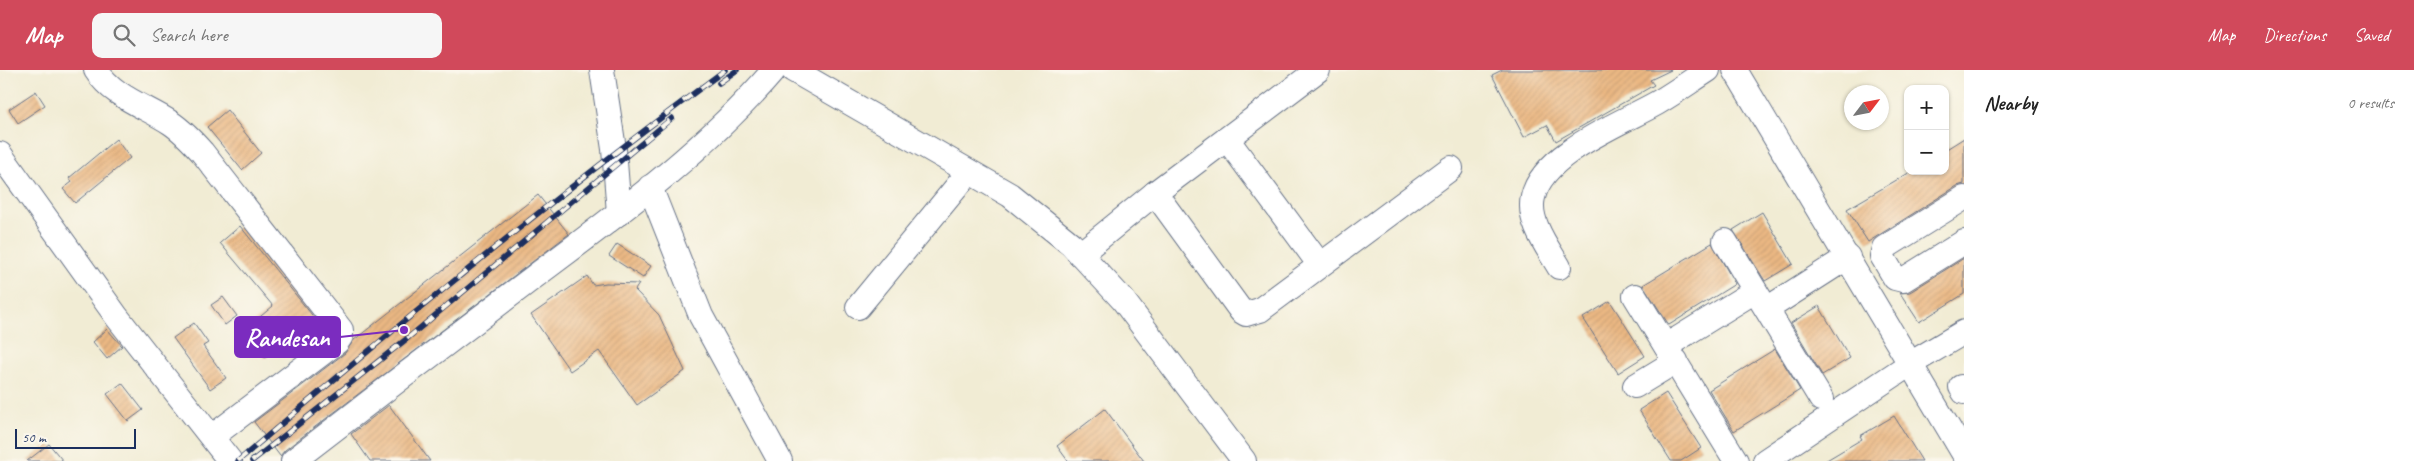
<!DOCTYPE html>
<html lang="en">
<head>
<meta charset="utf-8">
<style>
	body { margin:0; font-family:Caveat,sans-serif; background:#f6f6f6; color:#222 }
	.controls { position:absolute; right:15px; top:15px; display:grid; overflow:hidden; border-radius:10px; box-shadow:0 1px 4px #0004 }
	.controls button { width:45px; height:45px; display:grid; place-items:center; padding:0; border:0; border-bottom:1px solid #e0e0e0; background:#fff; color:#222; font:25px sans-serif }
	.compass { position:absolute; left:1844px; top:15px; width:45px; height:45px; border-radius:50%; background:#fff; box-shadow:0 1px 4px #0004; rotate:58deg }
	.scale { position:absolute; left:15px; bottom:12px; width:121px; box-sizing:border-box; padding-left:5px; border:2px solid #1b2f5e; border-top:0; font-size:14px; line-height:18px; white-space:nowrap; color:#1b2f5e; -webkit-text-stroke:4px #fbf7ec; paint-order:stroke }
	.list { margin:0; padding:0; list-style:none }
	h2 { display:flex; justify-content:space-between; align-items:center; height:65px; margin:0; padding:0 20px; font-size:21px }
	h2 small { font-size:16px; font-weight:400; color:#767676 }
	.icon { flex:none; width:28px; height:28px; fill:none; stroke:currentColor; stroke-width:2; stroke-linecap:round; stroke-linejoin:round }
	.map { position:relative; flex:none; width:1964px; height:391px; overflow:hidden }
	header { display:flex; align-items:center; gap:30px; box-sizing:border-box; height:70px; padding:0 25px; background:#d1495b; color:#fff }
	header strong { font-size:24px }
	nav { display:flex; gap:28px; margin-inline-start:auto; font-size:18px }
	.search { width:350px; height:45px; background:#f6f6f6; display:flex; align-items:center; gap:12px; box-sizing:border-box; padding:0 18px; border-radius:10px; color:#767676; font-size:19px }
	main { display:flex }
	aside { flex:1; background:#fff }
	.map>svg:first-child { display:block }
	.building { fill:url(#building-hatch) }
	.lines { fill:none; stroke-linecap:round; stroke-linejoin:round }
	.minor-casing { stroke:#667187; stroke-width:26 }
	.minor { stroke:#fff; stroke-width:24 }
	.rail-casing { stroke:#1b2f5e; stroke-width:5.5 }
	.rail { stroke:#fbf7ec; stroke-width:4; stroke-dasharray:11; stroke-linecap:butt }
	.leader { fill:none; stroke:#7b2cbf; stroke-width:2 }
	.callout-dot { fill:#7b2cbf; stroke:#fbf7ec; stroke-width:2 }
	.callout { fill:#7b2cbf; stroke:#7b2cbf; stroke-width:2 }
	.callout-label { font-size:25px; text-anchor:middle; font-weight:bold; fill:#fff }
</style>
</head>
<body>
<header>
<strong>Map</strong>
<div class="search"><svg class="icon" aria-label="search" viewBox="0 0 24 24"><circle cx="10" cy="10" r="6"/><path d="M15 15l6 6"/></svg>Search here</div>
<nav><a>Map</a><a>Directions</a><a>Saved</a></nav>
</header>
<main>
<div class="map">
<svg width="1964" height="391" viewBox="0 0 1964 391">
	<defs>
		<pattern id="building-hatch" width="6" height="6" patternUnits="userSpaceOnUse" patternTransform="scale(1.25)"><rect width="6" height="6" fill="#ebb883"/><path d="M-1 1l2-2M0 6l6-6M5 7l2-2" fill="none" stroke="#c99e74"/></pattern>
	</defs>
	<rect width="100%" height="100%" fill="#fbf7ec"/>
	<filter id="ink" filterUnits="userSpaceOnUse"><feTurbulence type="fractalNoise" baseFrequency=".02" numOctaves="2"/><feDisplacementMap in="SourceGraphic" scale="10" xChannelSelector="R" yChannelSelector="G"/><feConvolveMatrix kernelMatrix="1 2 1 2 8 2 1 2 1" color-interpolation-filters="sRGB"/></filter>
	<filter id="wash" filterUnits="userSpaceOnUse"><feTurbulence type="fractalNoise" baseFrequency=".0096" numOctaves="4" result="noise"/><feDisplacementMap in="SourceGraphic" scale="20" xChannelSelector="R" yChannelSelector="G"/><feGaussianBlur stdDeviation="1.12" result="paint"/><feColorMatrix in="noise" values="0 0 0 0 0 0 0 0 0 0 0 0 0 0 0 0 0 1.4 0 .05"/><feComposite in="paint" operator="in"/></filter>
	<g filter="url(#wash)">
		<rect width="100%" height="100%" fill="#f1ecd4"/>
		<g id="blocks">
			<g class="building">
				<path d="M 1502,0 L 1671,0 L 1650,10 L 1654,15 L 1556,71 L 1547,55 L 1524,67 L 1492,5 Z"/>
				<path d="M 36,21 L 45,35 L 18,53 L 9,39 Z"/>
				<path d="M 227,40 L 261,83 L 242,100 L 207,57 Z"/>
				<path d="M 1964,68 L 1964,114 L 1957,116 L 1868,172 L 1847,139 L 1912,101 L 1945,101 L 1945,80 Z"/>
				<path d="M 116,69 L 130,88 L 75,133 L 63,119 L 72,112 L 69,108 Z"/>
				<path d="M 538,125 L 569,164 L 315,357 L 285,380 L 280,386 L 254,352 L 345,283 L 354,270 Z"/>
				<path d="M 1762,142 L 1793,194 L 1765,211 L 1733,160 Z"/>
				<path d="M 240,156 L 316,250 L 265,288 L 243,261 L 273,236 L 220,173 Z"/>
				<path d="M 1712,173 L 1735,214 L 1669,255 L 1643,215 Z"/>
				<path d="M 617,174 L 651,196 L 643,208 L 609,186 Z"/>
				<path d="M 1964,188 L 1964,224 L 1919,252 L 1900,223 L 1910,222 Z"/>
				<path d="M 587,206 L 593,215 L 606,213 L 639,214 L 635,220 L 659,245 L 685,301 L 637,335 L 599,281 L 570,301 L 531,245 Z"/>
				<path d="M 223,227 L 237,246 L 225,255 L 211,235 Z"/>
				<path d="M 1610,231 L 1645,286 L 1618,303 L 1583,248 Z"/>
				<path d="M 1819,236 L 1850,288 L 1822,305 L 1791,253 Z"/>
				<path d="M 194,253 L 208,273 L 203,276 L 226,308 L 210,319 L 173,268 Z"/>
				<path d="M 107,259 L 122,276 L 107,289 L 93,272 Z"/>
				<path d="M 1775,279 L 1800,320 L 1734,361 L 1709,320 Z"/>
				<path d="M 122,313 L 143,340 L 128,351 L 107,324 Z"/>
				<path d="M 1666,323 L 1701,378 L 1681,391 L 1671,391 L 1639,340 Z"/>
				<path d="M 389,335 L 430,391 L 370,391 L 351,364 Z"/>
				<path d="M 1105,339 L 1144,391 L 1068,391 L 1057,376 Z"/>
				<path d="M 1894,346 L 1922,391 L 1825,391 L 1862,369 L 1860,366 Z"/>
				<path d="M 49,374 L 63,391 L 27,391 Z"/>
			</g>
		</g>
	</g>
	<g filter="url(#ink)">
		<use href="#blocks" fill-opacity="0" stroke="#667187" stroke-width="1"/>
		<g class="lines">
			<defs>
				<g id="minor">
					<path d="M 96,0 C 113,27 145,36 171,53 C 183,61 193,72 202,82 L 341,260 L 341,266 L 337,272 L 213,366"/>
					<path d="M 602,0 L 614,79 L 619,143"/>
					<path d="M 793,0 L 1010,125 L 1071,174 L 1123,230 L 1244,391"/>
					<path d="M 1735,0 L 1964,384"/>
					<path d="M 1227,69 L 1320,195"/>
					<path d="M 0,84 L 117,247 L 230,391"/>
					<path d="M 650,117 L 701,246 L 780,391"/>
					<path d="M 1155,123 L 1241,241 L 1246,244 L 1260,240 L 1451,98"/>
					<path d="M 1964,128 L 1884,178 L 1882,186 L 1895,208 L 1903,210 L 1964,172"/>
					<path d="M 1725,171 L 1821,329"/>
					<path d="M 1080,184 L 1155,123 L 1318,0"/>
					<path d="M 1559,197 C 1548,178 1527,151 1533,127 C 1543,83 1620,54 1657,33 C 1674,23 1691,11 1708,0"/>
					<path d="M 1635,226 L 1736,391"/>
					<path d="M 858,237 L 969,102"/>
					<path d="M 1767,239 L 1848,187"/>
					<path d="M 1666,276 L 1755,221"/>
					<path d="M 1635,316 L 1676,291"/>
					<path d="M 1961,317 L 1964,322"/>
					<path d="M 293,391 C 373,329 453,268 534,207 C 618,144 705,81 774,0"/>
					<path d="M 1765,391 L 1910,294 L 1964,262"/>
				</g>
			</defs>
			<use href="#minor" class="minor-casing"/>
			<use href="#minor" class="minor"/>
			<defs>
				<g id="rail">
					<path d="M 719,13 L 737,0"/>
					<path d="M 238,391 C 396,256 557,124 725,0"/>
					<path d="M 252,391 L 409,267 L 672,48"/>
				</g>
			</defs>
			<use href="#rail" class="rail-casing"/>
			<use href="#rail" class="rail"/>
		</g>
	</g>
	<path class="leader" d="M404 260L340 267"/>
	<circle class="callout-dot" cx="404" cy="260" r="5"/>
	<rect class="callout" x="235" y="247" width="105" height="40" rx="5"/>
	<g class="callout-label">
		<text x="287" y="276">Randesan</text>
	</g>
</svg>
<div class="controls">
<button>+</button>
<button>−</button>
</div>
<svg class="compass" viewBox="-18 -18 36 36"><path d="M0-13l5 13h-10z" fill="#e53935"/><path d="M0 13l5-13h-10z" fill="#767676"/></svg>
<div class="scale">50 m</div>
</div>
<aside>
<h2>Nearby<small>0 results</small></h2>
<ul class="list">
</ul>
</aside>
</main>
</body>
</html>
